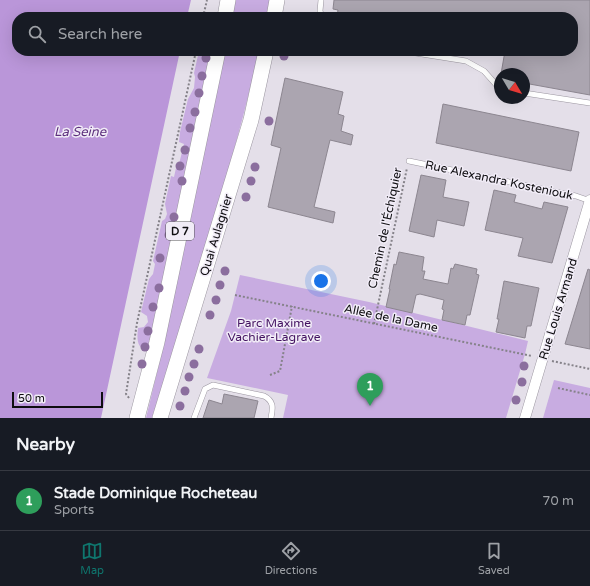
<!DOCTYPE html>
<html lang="en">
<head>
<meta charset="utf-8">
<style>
	body { margin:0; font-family:"Varela Round",sans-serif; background:#242831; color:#f1f3f6 }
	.compass { position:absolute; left:494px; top:68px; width:36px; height:36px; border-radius:50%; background:#171b24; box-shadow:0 4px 16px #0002; rotate:128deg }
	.scale { position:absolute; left:12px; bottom:10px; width:91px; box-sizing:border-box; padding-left:4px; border:2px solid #0e0d10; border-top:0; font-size:11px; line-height:14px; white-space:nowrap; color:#0e0d10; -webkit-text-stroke:3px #f1ecf7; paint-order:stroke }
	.you { position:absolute; left:321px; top:281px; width:14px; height:14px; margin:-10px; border:3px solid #fff; border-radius:50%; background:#1a73e8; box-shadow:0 0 0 6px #1a73e833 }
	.badge { display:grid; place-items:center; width:26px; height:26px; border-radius:50%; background:#0f766e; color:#fff; font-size:13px; font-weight:700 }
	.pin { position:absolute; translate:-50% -33px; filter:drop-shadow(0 1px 2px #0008) }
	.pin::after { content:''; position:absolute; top:21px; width:14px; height:12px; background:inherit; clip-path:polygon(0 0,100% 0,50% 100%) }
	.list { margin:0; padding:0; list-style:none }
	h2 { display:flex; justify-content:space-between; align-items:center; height:52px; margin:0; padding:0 16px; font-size:17px }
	h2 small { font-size:13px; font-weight:400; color:#9ea1a6 }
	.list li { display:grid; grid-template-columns:26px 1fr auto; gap:12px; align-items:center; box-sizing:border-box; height:60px; padding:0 16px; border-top:1px solid #363941 }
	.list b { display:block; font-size:15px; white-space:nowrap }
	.list p { margin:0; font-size:13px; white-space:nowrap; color:#9ea1a6 }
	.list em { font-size:13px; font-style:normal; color:#9ea1a6 }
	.icon { flex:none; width:22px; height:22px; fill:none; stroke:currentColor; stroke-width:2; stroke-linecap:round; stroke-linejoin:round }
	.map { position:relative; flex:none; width:590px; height:418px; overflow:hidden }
	.search { position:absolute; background:#171b24; box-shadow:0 4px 16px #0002; left:12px; right:12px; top:12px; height:44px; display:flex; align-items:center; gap:10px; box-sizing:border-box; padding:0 14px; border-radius:16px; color:#9ea1a6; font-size:15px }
	.sheet { height:112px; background:#171b24 }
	nav { display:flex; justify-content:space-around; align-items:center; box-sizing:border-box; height:56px; border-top:1px solid #363941; background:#171b24; font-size:11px; color:#9ea1a6 }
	nav a { display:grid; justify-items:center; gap:2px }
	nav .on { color:#0f766e }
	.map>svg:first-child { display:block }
	.green { fill:#c8ace1 }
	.water { fill:#ba96d9 }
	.building { fill:#aba5b0; stroke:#8c8690 }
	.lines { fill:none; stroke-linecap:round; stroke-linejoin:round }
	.service-casing { stroke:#9b96a0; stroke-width:6 }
	.minor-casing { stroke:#9b96a0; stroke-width:11 }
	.primary-casing { stroke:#9b96a0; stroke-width:16 }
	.path { stroke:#858289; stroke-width:2; stroke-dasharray:2 2; stroke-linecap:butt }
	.service { stroke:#fff; stroke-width:5 }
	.minor { stroke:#fff; stroke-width:10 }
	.primary { stroke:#fff; stroke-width:15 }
	.tree { fill:#8b6e9e }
	.labels { text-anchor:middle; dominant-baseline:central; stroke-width:3; stroke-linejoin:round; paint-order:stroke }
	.shield { fill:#f1ecf7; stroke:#525055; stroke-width:1 }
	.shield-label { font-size:11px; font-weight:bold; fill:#0e0d10 }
	.street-label { font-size:12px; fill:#0e0d10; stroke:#f1ecf7 }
	.park-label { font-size:12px; fill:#431261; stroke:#f1ecf7 }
	.water-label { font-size:13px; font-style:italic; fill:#5e307e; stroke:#f1ecf7 }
</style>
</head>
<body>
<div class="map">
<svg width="590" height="418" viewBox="0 0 590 418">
	<rect width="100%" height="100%" fill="#e4dfe9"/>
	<g class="green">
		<path d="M 235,0 L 271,0 L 267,17 L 231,17 Z"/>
		<path d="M 199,51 L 211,51 L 154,320 L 148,350 C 136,349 137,338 138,328 L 144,327 L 148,322 L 147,316 L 141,312 L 149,279 L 153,274 L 155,264 L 153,261 L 162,221 L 165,219 L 167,214 L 165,204 L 171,176 L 174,177 L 176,168 L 178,168 L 184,144 L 179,142 L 180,132 L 188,99 L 194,88 L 195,77 L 194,73 Z"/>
		<path d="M 224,51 L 259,51 C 231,175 190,296 152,418 L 146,418 L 161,356 Z"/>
		<path d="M 240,275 L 369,302 L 528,341 L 525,354 L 506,418 L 283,418 L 288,395 L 207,378 L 231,311 Z"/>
		<path d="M 554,380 L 590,388 L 590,418 L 543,418 Z"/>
	</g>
	<path class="water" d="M 0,0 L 191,0 L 187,17 L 17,17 L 17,51 L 180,51 L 101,418 L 0,418 Z"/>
	<g class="building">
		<path d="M 334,0 L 590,0 L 590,95 L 524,83 L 524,74 L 501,74 L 505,51 L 573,51 L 573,17 L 337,17 L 338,10 L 333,9 Z"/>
		<path d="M 285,78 L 343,92 L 338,114 L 344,116 L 341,131 L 353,135 L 351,145 L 330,140 L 314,207 L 335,212 L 333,223 L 268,207 L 281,148 L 271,145 Z"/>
		<path d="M 443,104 L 579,132 L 571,171 L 436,143 Z"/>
		<path d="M 421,175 L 446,180 L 443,197 L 469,202 L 464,226 L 437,220 L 434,237 L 409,231 Z"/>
		<path d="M 494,190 L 516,195 L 514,202 L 542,209 L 544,202 L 568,207 L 552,263 L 518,256 L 523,238 L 485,230 Z"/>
		<path d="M 399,252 L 424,257 L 422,271 L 425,271 L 423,279 L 448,284 L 451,268 L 453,269 L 455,264 L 477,269 L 476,274 L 479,275 L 470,315 L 467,315 L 465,325 L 442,320 L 444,310 L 442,309 L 444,300 L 420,294 L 416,295 L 412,313 L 386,307 L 390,289 L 389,289 L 394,264 L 396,265 Z"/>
		<path d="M 588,269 L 590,270 L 590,349 L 565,344 Z"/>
		<path d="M 504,281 L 539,288 L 531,326 L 527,326 L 525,338 L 496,332 L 499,319 L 497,319 Z"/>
		<path d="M 224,394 L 258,401 L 254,418 L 203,418 L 209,400 L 222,404 Z"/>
	</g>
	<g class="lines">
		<defs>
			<g id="service">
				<path d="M 321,0 L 320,11 L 322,17"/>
				<path d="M 403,51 L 466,61 L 484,71 L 500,89"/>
				<path d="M 524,93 L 590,103"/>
				<path d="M 409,161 L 576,196 L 590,201"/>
				<path d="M 194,418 L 205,389 L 213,385 L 264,396 C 274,401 273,408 271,418"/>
			</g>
			<path id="minor" d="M 525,418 L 590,200"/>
			<g id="primary">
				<path d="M 225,17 L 228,0"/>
				<path d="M 274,17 L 277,0"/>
				<path d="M 137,418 L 157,342 L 218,51"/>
				<path d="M 160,418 L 251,120 L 266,51"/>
			</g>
		</defs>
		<use href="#service" class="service-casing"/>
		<use href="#minor" class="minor-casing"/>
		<use href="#primary" class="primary-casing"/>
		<g class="path">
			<path d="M 203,17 L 207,0"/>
			<path d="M 235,295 L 532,356"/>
			<path d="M 374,324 L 407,168"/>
			<path d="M 552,361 L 590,369"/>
			<path d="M 270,375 L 280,371 L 292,306"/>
			<path d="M 558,388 L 590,395"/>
			<path d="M 129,398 L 126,394 L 137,323 L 196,51"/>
		</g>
		<use href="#service" class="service"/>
		<use href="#minor" class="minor"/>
		<use href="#primary" class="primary"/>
	</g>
	<g class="tree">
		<circle cx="284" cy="56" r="4.5"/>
		<circle cx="206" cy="58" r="4.5"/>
		<circle cx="202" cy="76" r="4.5"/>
		<circle cx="199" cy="93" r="4.5"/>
		<circle cx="195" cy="112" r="4.5"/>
		<circle cx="269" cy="121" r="4.5"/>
		<circle cx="190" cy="128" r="4.5"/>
		<circle cx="185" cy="150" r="4.5"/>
		<circle cx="180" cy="166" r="4.5"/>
		<circle cx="255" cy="167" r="4.5"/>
		<circle cx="182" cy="181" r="4.5"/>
		<circle cx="251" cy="181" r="4.5"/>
		<circle cx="246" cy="197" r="4.5"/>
		<circle cx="174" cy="217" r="4.5"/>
		<circle cx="169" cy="235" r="4.5"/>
		<circle cx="160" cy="258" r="4.5"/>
		<circle cx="225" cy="271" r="4.5"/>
		<circle cx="220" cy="285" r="4.5"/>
		<circle cx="159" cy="288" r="4.5"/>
		<circle cx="216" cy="300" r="4.5"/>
		<circle cx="153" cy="307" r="4.5"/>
		<circle cx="210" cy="315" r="4.5"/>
		<circle cx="148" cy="331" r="4.5"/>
		<circle cx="145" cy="347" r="4.5"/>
		<circle cx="199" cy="349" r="4.5"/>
		<circle cx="142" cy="364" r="4.5"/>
		<circle cx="194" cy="364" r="4.5"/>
		<circle cx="524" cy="366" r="4.5"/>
		<circle cx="189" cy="377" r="4.5"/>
		<circle cx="522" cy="382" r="4.5"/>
		<circle cx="185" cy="391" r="4.5"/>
		<circle cx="516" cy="400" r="4.5"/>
		<circle cx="180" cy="406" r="4.5"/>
	</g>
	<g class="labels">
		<rect class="shield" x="166" y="222" width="28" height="18" rx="3"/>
		<g class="shield-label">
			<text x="180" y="231">D 7</text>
		</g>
		<g class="street-label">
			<text transform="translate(499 180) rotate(12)">Rue Alexandra Kosteniouk</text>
			<text transform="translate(385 228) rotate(-78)">Chemin de l'Échiquier</text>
			<text transform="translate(216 235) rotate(-73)">Quai Aulagnier</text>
			<text transform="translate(558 309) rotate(-73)">Rue Louis Armand</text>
			<text transform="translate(391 318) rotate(12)">Allée de la Dame</text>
		</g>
		<g class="park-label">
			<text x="274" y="323">Parc Maxime<tspan x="274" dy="14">Vachier-Lagrave</tspan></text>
		</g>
		<g class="water-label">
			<text x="80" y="132">La Seine</text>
		</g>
	</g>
</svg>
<svg class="compass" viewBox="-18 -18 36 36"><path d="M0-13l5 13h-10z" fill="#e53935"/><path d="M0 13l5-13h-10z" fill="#9ea1a6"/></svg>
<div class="scale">50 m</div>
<div class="you"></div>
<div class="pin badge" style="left:370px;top:406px;background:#2e9e5b">1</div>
<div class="search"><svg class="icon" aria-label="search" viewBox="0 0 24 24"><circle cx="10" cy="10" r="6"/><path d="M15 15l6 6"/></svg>Search here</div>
</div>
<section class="sheet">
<h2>Nearby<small></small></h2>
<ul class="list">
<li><span class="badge" style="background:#2e9e5b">1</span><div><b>Stade Dominique Rocheteau</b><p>Sports</p></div><em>70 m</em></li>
</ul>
</section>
<nav>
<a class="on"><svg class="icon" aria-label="map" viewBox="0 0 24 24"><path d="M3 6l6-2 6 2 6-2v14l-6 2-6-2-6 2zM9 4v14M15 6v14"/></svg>Map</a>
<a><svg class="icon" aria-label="directions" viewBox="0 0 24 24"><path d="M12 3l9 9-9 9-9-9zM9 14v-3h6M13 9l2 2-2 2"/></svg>Directions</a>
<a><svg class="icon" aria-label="saved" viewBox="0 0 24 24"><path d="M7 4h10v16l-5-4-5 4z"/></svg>Saved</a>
</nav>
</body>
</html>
